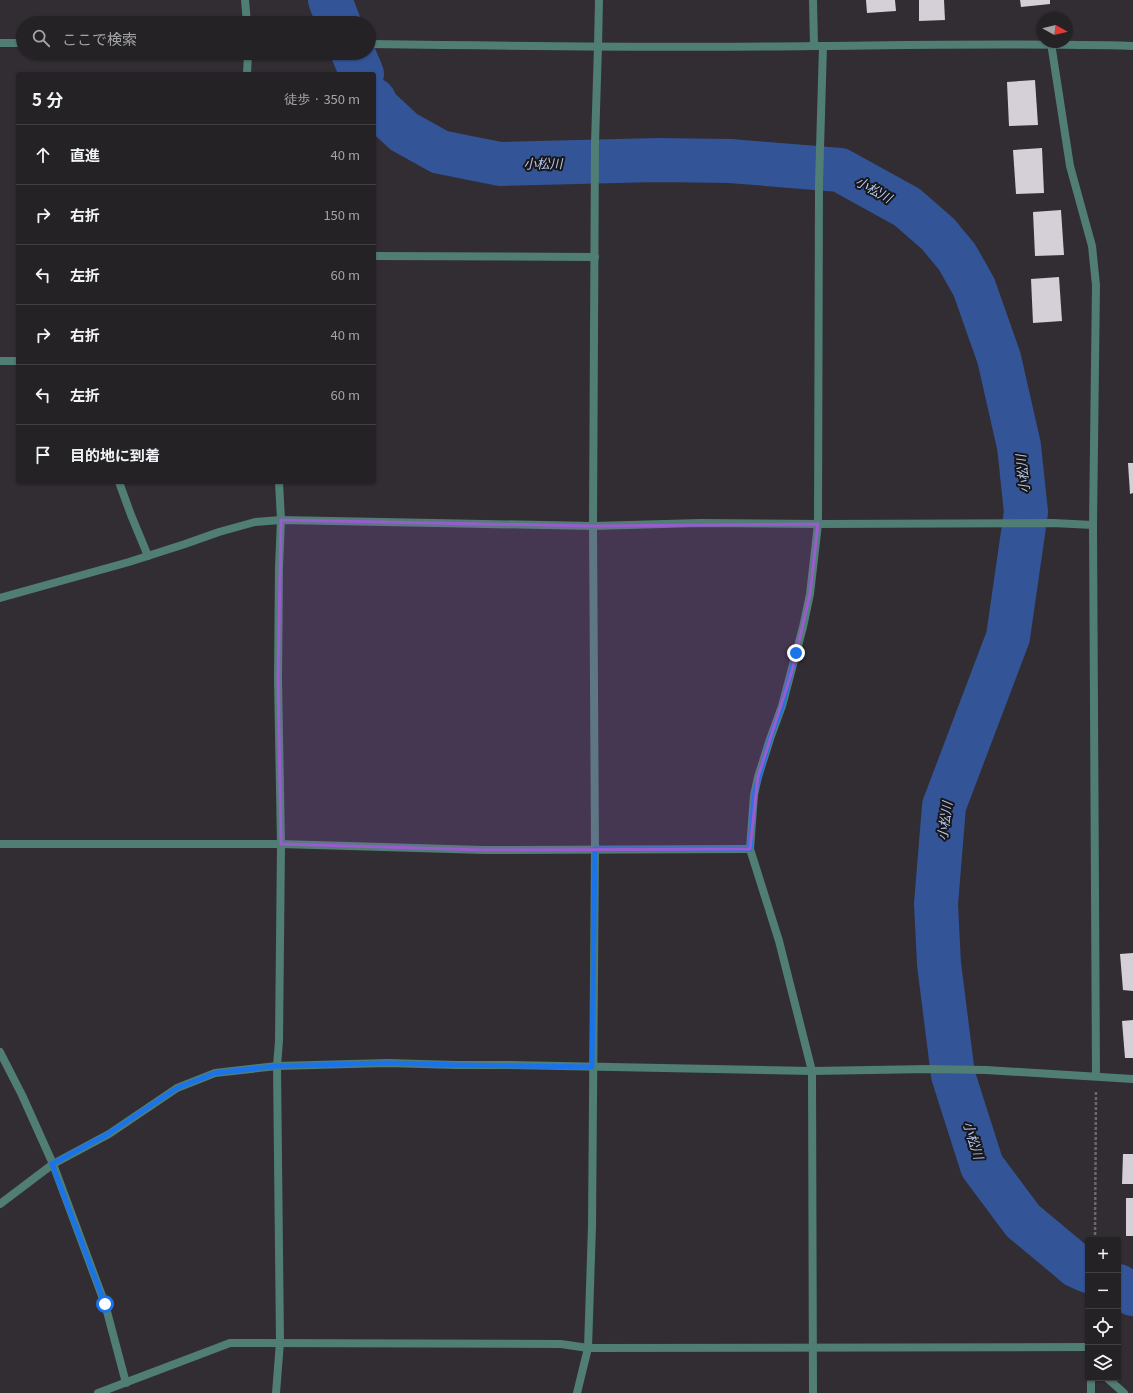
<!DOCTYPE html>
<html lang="ja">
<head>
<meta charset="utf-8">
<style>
	body { margin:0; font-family:Georgia,"Noto Sans JP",serif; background:#312f32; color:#f1f3f6 }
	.controls { position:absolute; right:12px; bottom:12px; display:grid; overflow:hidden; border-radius:4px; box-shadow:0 1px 3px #0004 }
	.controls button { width:36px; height:36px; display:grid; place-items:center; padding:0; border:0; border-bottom:1px solid #423f43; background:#252226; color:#f1f3f6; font:20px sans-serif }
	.compass { position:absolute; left:1037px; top:12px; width:36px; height:36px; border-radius:50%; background:#252226; box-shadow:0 1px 3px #0004; rotate:98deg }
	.stop { position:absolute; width:12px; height:12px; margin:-9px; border:3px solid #1a73e8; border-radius:50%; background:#fff }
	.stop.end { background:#1a73e8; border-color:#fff; box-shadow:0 1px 4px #0008 }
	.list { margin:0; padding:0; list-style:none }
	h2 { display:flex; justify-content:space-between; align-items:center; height:52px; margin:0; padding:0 16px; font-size:17px }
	h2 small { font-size:13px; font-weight:400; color:#a3a4a7 }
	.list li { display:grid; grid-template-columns:26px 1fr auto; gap:12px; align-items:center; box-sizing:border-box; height:60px; padding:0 16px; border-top:1px solid #423f43 }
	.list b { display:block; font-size:15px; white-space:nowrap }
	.list em { font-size:13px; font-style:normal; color:#a3a4a7 }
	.icon { flex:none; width:22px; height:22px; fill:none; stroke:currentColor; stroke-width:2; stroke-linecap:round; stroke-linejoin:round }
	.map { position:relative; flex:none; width:1133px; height:1393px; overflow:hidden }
	.search { position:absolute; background:#252226; box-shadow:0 1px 3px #0004; left:16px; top:16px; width:360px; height:44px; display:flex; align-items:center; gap:10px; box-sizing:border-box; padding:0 14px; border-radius:22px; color:#a3a4a7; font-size:15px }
	.panel { position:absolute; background:#252226; box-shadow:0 1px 3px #0004; left:16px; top:72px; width:360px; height:412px; border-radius:4px }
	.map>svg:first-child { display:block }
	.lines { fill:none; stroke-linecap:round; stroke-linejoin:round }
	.river { stroke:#335497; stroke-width:44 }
	.building { fill:#d5cfd8 }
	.path { stroke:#6b686d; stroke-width:2.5; stroke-dasharray:3 2; stroke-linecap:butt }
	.minor { stroke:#507d74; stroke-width:8 }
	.tertiary { stroke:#507d74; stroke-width:8 }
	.route { stroke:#1a73e8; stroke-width:5 }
	.marked { fill:#985ccc; fill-opacity:0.2; stroke:#985ccc; stroke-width:3; stroke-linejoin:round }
	.labels { text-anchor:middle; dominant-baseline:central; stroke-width:4; stroke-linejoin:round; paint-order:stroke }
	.water-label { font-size:13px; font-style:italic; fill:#b4c9ef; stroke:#181619 }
</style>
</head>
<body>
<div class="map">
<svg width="1133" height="1393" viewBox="0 0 1133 1393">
	<rect width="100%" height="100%" fill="#312d33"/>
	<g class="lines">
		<g class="river">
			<path d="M 330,0 L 339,23"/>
			<path d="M 353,53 L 362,74"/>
			<path d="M 374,100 L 377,107 L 404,132 L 440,152 L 500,164 L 658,160 L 730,161 L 840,170 L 907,207 L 938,234 L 957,257 L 974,287 L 999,358 L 1019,446 L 1026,512 L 1008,637 L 944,806 L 936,904 L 939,964 L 953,1075 L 982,1166 L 1023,1221 L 1077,1266 L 1088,1271"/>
			<path d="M 1118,1286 L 1133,1294"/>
		</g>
	</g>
	<g class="building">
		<path d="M 866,0 L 895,0 L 896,11 L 867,13 Z"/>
		<path d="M 919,0 L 944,0 L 945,20 L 919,21 Z"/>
		<path d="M 1020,0 L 1050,0 L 1050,4 L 1021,7 Z"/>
		<path d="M 1035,80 L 1038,125 L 1009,126 L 1007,82 Z"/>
		<path d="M 1042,148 L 1044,193 L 1016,194 L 1013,150 Z"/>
		<path d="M 1061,210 L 1064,255 L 1035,256 L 1033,212 Z"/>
		<path d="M 1059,277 L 1062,321 L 1033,323 L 1031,279 Z"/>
		<path d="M 1128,463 L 1133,463 L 1133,493 L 1130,494 Z"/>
		<path d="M 1133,953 L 1133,991 L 1123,990 L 1120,954 Z"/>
		<path d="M 1133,1020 L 1133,1058 L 1125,1058 L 1122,1021 Z"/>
		<path d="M 1123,1154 L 1133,1154 L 1133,1184 L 1122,1184 Z"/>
		<rect x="1126" y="1198" width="7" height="38"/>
	</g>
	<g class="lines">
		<path class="path" d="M 1095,1240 L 1096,1092"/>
		<g class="minor">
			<path d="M 245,0 L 247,23"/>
			<path d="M 813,0 L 814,46"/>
			<path d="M 1051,43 L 1070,166 L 1092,246 L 1096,285 L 1093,525 L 1096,1076"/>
			<path d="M 598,46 L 599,0"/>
			<path d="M 247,74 L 248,53"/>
			<path d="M 374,256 L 595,257"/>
			<path d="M 0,361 L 18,361"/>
			<path d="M 119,482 L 131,515 L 148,556"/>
			<path d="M 0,598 L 129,562 L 185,544 L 219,532 L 255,522 L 281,520 L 593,526 L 700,523 L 818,524 L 1053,523 L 1093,525"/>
			<path d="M 0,844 L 281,844 L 484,850 L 750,849"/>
			<path d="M 0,1052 L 22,1095 L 53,1164 L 105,1304 L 126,1383"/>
			<path d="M 0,1204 L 53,1164 L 109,1134 L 177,1088 L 215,1073 L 277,1066 L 388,1063 L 456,1065 L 510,1065 L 812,1071 L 929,1069 L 986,1070 L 1133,1079"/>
			<path d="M 1091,1378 L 1091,1393"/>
			<path d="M 1107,1378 L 1124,1393"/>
			<path d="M 98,1393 L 230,1343 L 561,1344 L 588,1348 L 1088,1347"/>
			<path d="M 276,1393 L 280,1342 L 277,1066 L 279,1041 L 281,844 L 278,679 L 279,567 L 281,520 L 279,482"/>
			<path d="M 813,1393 L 812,1071 L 779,941 L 750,849 L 754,795 L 758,777 L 770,739 L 782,706 L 803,627 L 810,594 L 818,524 L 819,183 L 823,46"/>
		</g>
		<g class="tertiary">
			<path d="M 0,43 L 23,43"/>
			<path d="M 369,44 C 517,46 666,48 814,46 C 921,45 1027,43 1133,46"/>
			<path d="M 577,1393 L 588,1348 L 592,1226 L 595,849 L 593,526 L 595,143 L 598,46"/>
		</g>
	</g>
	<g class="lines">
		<path class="route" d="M 105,1304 L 52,1164 L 108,1134 L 177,1088 L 215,1073 L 277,1066 L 388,1063 L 456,1065 L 592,1067 L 595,849 L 750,849 L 754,795 L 770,739 L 782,706 L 796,653"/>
	</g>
	<path class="marked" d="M 281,520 L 593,526 L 818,524 L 810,594 L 792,671 L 758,777 L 750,849 L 484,850 L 281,844 L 278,679 Z"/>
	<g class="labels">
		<g class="water-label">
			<text transform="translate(543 163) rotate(-1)">小松川</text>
			<text transform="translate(874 189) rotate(29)">小松川</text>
			<text transform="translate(1022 474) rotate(-96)">小松川</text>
			<text transform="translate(944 821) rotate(-82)">小松川</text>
			<text transform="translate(974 1140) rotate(73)">小松川</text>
		</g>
	</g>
</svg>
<div class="controls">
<button>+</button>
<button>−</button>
<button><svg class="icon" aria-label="locate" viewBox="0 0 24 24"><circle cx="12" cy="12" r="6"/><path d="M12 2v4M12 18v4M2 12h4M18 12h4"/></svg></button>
<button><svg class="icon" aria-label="layers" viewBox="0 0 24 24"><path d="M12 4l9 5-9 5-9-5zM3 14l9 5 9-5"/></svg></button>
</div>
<svg class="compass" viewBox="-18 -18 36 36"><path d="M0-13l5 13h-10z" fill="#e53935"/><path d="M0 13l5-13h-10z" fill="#a3a4a7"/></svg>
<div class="stop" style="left:105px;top:1304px"></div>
<div class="stop end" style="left:796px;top:653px"></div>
<div class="search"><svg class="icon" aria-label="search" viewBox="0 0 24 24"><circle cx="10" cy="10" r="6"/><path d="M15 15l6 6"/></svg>ここで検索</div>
<section class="panel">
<h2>5 分<small>徒歩 · 350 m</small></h2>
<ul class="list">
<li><svg class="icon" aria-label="ahead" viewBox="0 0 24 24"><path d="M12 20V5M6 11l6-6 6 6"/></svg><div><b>直進</b></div><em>40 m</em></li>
<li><svg class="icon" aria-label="right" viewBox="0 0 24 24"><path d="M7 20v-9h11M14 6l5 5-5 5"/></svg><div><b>右折</b></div><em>150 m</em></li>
<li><svg class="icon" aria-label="left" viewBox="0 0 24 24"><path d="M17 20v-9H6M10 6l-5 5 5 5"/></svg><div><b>左折</b></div><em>60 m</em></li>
<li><svg class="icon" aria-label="right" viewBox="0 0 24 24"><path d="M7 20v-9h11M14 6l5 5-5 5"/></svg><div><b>右折</b></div><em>40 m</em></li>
<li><svg class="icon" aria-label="left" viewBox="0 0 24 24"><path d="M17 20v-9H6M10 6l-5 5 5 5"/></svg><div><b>左折</b></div><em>60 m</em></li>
<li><svg class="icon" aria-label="arrive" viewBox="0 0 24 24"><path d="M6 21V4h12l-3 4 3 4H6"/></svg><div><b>目的地に到着</b></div></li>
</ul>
</section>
</div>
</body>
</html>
